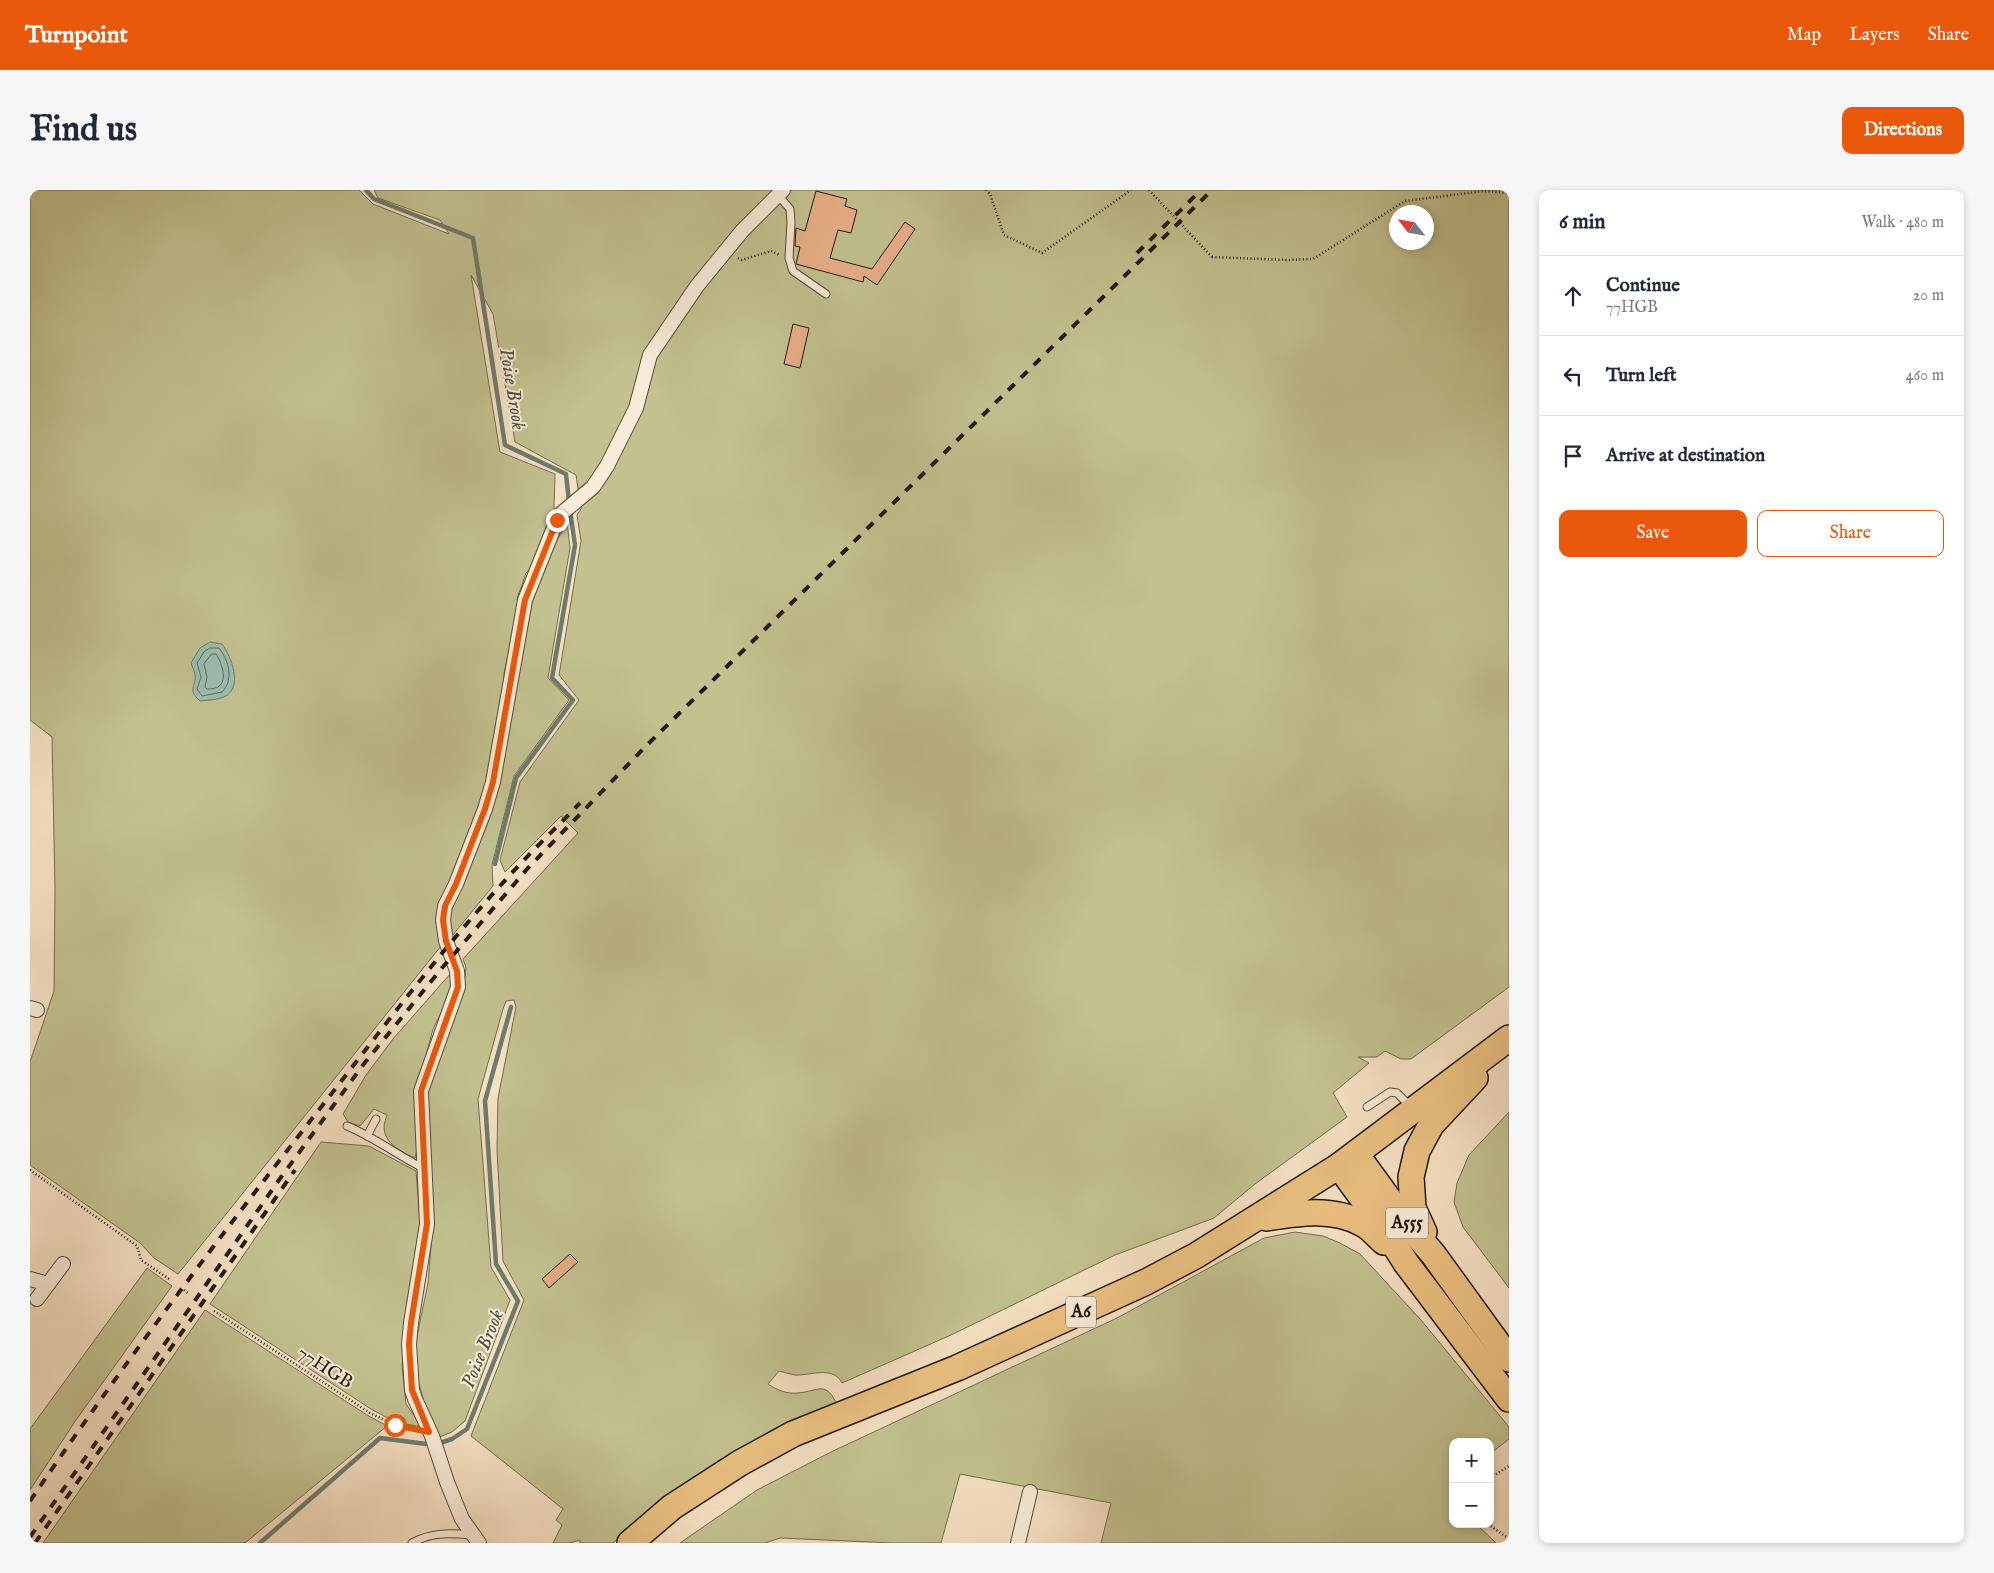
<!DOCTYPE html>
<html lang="en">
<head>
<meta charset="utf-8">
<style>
	body { margin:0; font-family:"IM FELL English",serif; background:#f6f6f7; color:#1f2937 }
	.controls { position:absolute; right:15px; bottom:15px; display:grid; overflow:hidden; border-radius:10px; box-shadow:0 2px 8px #0003 }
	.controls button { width:45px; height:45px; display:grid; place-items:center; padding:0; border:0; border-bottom:1px solid #e0e1e3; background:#fff; color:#1f2937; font:25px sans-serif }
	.compass { position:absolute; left:1359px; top:15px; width:45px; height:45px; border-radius:50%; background:#fff; box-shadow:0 2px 8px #0003; rotate:301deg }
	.stop { position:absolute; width:15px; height:15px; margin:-11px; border:4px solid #ea580c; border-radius:50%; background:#fff }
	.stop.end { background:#ea580c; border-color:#fff; box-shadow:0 1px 5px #0008 }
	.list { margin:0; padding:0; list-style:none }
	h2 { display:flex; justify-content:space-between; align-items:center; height:65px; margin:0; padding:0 20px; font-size:21px }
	h2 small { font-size:16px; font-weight:400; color:#747a83 }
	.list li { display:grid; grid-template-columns:32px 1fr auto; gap:15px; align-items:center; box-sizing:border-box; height:80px; padding:0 20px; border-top:1px solid #e0e1e3 }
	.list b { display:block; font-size:19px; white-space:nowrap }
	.list p { margin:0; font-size:16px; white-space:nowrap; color:#747a83 }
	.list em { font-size:16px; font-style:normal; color:#747a83 }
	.actions { display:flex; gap:10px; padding:15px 20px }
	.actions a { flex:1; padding:11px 0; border:1px solid #ea580c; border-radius:10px; text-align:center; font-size:18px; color:#ea580c }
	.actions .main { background:#ea580c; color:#fff }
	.icon { flex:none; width:28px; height:28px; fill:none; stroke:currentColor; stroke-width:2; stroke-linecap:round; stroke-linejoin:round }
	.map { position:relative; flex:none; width:1479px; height:1353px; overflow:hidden; border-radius:10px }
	header { display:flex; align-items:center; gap:30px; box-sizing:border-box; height:70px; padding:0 25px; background:#ea580c; color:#fff }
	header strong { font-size:24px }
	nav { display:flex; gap:28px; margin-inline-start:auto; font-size:18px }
	.intro { display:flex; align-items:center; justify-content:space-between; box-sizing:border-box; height:120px; padding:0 30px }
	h1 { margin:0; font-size:35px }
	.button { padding:12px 22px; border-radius:10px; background:#ea580c; color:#fff; font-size:18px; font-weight:700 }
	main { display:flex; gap:30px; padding:0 30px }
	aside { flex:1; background:#fff; border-radius:10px; box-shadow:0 2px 8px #0003 }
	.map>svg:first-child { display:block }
	.green { fill:#c3c190; stroke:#746d4d; fill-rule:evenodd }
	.water { fill:#9dbeb1; stroke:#6d7c6e }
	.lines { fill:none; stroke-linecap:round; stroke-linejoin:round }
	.shore { stroke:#606c5e; stroke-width:1 }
	.stream { stroke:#6d7c6e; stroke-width:4.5 }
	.building { fill:#e7ae88; stroke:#24190a }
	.lane-casing { stroke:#584b38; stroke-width:9 }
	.street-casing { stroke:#584b38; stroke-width:16 }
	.highway-casing { stroke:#24190a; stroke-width:28 }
	.path { stroke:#24190a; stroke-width:2.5; stroke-dasharray:1 2.5; stroke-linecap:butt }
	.lane { stroke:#f9ecd9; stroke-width:7 }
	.street { stroke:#f9ecd9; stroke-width:14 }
	.highway { stroke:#ebc082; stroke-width:25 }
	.rail { stroke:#24190a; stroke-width:4; stroke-dasharray:9 9; stroke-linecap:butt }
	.path-bridge { stroke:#24190a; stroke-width:2.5; stroke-dasharray:1 2.5; stroke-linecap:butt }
	.route { stroke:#ea580c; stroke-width:6 }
	.labels { text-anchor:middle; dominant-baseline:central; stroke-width:4; stroke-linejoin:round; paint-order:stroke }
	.shield { fill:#f9ecd9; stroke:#645848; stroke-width:1 }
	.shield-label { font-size:18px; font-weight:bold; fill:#24190a }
	.street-label { font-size:19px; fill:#24190a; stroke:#f9ecd9 }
	.water-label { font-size:20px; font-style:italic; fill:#4e5344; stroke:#f9ecd9 }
</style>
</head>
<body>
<header>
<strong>Turnpoint</strong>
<nav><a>Map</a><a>Layers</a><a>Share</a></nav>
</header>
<div class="intro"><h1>Find us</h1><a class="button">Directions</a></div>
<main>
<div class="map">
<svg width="1479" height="1353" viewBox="0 0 1479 1353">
	<rect width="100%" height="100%" fill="#f6e1c4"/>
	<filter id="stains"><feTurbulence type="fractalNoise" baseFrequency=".004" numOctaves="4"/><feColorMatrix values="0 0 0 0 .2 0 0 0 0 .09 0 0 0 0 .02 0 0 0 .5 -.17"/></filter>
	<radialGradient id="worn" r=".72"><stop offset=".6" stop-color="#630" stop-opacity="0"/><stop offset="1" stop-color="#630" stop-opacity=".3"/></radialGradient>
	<g class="green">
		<path d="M 0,0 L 329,0 L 343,14 L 419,44 L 410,30 L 348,8 L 344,0 L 1479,0 L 1479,797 L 1381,869 L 1371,869 L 1355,861 L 1347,867 L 1328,867 L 1339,873 L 1303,903 L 1317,927 L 1225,994 L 1184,1028 L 1085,1065 L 921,1145 L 812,1193 C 803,1175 780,1186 764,1185 C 759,1184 754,1182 749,1181 L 738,1194 C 747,1200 756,1204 768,1203 C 789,1201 796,1190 807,1215 L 705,1261 L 638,1305 L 583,1353 L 550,1353 L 550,1350 L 539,1353 L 523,1353 L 532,1335 L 526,1330 L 533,1319 L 441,1246 L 494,1110 L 473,1071 L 467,960 L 468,908 L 486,817 L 484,810 L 476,811 L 473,819 L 448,909 L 461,1077 L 480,1110 L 435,1231 L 422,1242 L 407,1248 L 397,1223 L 388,1190 L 386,1151 L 398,1093 L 403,1032 L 400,950 L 397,914 L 397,897 L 433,800 L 436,778 L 433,769 L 548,643 L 531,626 L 475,682 L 470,670 L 490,592 L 549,510 L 529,485 L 551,351 L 547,325 L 551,319 L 546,285 L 485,252 L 463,124 L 441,85 L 470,262 L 525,284 L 524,320 L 504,375 L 496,383 L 487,409 L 489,418 L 474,483 L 474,499 L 459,587 L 435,657 L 409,718 L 406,732 L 411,756 L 148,1084 L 124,1068 L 110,1053 L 0,975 L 0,872 L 24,801 L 25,700 L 22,547 L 0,530 ZM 1366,22 L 1396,22 L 1396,52 L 1366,52 Z"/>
		<path d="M 537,332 L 540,358 L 518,488 L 539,510 L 484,586 L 462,675 L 463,696 L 422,746 C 416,730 421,718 427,703 L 485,490 L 502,412 L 517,369 Z"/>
		<path d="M 421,783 L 425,795 L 403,839 L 393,877 L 387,959 L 385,968 C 372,963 354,953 354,937 C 354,933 356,928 357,925 L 344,919 L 330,936 L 318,932 L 313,924 L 336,885 L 363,849 Z"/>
		<path d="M 1479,922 L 1479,1098 L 1433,1037 L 1424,1012 L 1427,993 L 1439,965 Z"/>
		<path d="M 291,952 L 339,956 L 386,981 L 390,1032 L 372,1176 L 376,1214 L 392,1237 L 365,1232 L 341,1219 L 180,1114 Z"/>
		<path d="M 1265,1042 L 1293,1046 L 1310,1053 L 1330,1064 L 1391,1130 L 1479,1237 L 1479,1249 L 1460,1264 L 1460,1252 L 1423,1252 L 1423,1334 L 1446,1334 L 1466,1353 L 1071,1353 L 1081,1313 L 930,1284 L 911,1353 L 863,1353 L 750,1348 L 735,1353 L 650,1353 L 727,1300 L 801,1262 L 1087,1128 L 1234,1048 Z"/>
		<path d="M 117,1078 L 142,1096 L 46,1230 L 0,1300 L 0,1239 Z"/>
		<path d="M 175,1120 L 337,1225 L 357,1236 L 215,1353 L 13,1353 Z"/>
	</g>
	<path class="water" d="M 180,452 L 192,454 C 201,466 214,498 194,507 C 186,510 178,510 170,511 C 157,500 166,497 165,485 C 165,481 162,477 161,473 L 170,458 Z"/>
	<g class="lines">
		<g class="shore">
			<path d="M 180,458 L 189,458 C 199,471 204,490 192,502 L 172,506 L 167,499 L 171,487 L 167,473 L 174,462 Z"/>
			<path d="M 182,464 L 186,464 C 191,471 198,490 189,496 C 186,499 180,499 177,499 L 175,497 L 177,487 L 174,474 Z"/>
		</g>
		<g class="stream">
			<path d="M 336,0 L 344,9 L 443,48 L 475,255 L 536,284 L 539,312"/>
			<path d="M 465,674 L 486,588 L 543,510 L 522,488 L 545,355 L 540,320"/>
			<path d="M 230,1353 L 350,1248 L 404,1255 L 422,1249 L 437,1239 L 488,1111 L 466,1074 L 455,911 L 481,817"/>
		</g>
	</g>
	<g class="building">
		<path d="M 786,1 L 817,9 L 815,16 L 827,20 L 821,43 L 808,40 L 800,68 L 842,79 L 875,32 L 885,39 L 847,95 L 834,86 L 833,92 L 766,74 L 770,57 L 765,56 L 766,38 L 775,41 Z"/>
		<path d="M 763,134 L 779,138 L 770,178 L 754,174 Z"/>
		<path d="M 540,1064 L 548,1072 L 519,1098 L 512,1089 Z"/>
	</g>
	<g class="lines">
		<defs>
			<g id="lane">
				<path d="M 748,5 L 760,19 L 761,32 L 759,68 L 763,81 L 796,104"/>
				<path d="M 1337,917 L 1360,902 L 1367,903 L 1380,916"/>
				<path d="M 317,936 C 344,947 367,965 393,978"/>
				<path d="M 337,946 L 346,929"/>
				<path d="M 382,1353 C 401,1342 421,1343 442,1345"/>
			</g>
			<g id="street">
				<path d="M 0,818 L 7,820"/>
				<path d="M 0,1089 L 18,1094"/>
				<path d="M 7,1109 L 33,1074"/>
				<path d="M 449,1353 L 432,1329 L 417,1292 L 402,1246 L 385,1209 L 382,1200 L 379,1154 L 381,1133 L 397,1034 L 391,901 L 428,797 L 427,781 L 416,751 L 413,730 L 415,716 L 426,694 L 455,619 L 463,592 L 495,410 L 527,330 L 532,323 L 563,297 L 577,276 L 606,218 L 620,165 L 667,96 L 712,41 L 753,0"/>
				<path d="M 988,1353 L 1000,1302"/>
			</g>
			<g id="highway">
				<path d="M 1326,964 L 1374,1030 L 1403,1064 L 1479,1169"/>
				<path d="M 1309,976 L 1354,1038 L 1376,1073 L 1479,1209"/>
				<path d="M 1236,1028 C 1268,1023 1303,1017 1333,1034 C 1341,1038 1347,1046 1354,1052"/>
				<path d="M 1394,1042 L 1383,1018 L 1381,987 L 1387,961 L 1401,935 L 1445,888"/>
				<path d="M 600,1353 L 642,1317 L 710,1273 L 763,1244 L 927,1178 L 1116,1092 L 1167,1065 L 1309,976 L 1479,848"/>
			</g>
		</defs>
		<use href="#lane" class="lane-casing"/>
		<use href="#street" class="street-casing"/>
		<use href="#highway" class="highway-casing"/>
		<g class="path">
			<path d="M 956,0 L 960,4 L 974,45 L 1012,63 L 1101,0"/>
			<path d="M 1182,67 L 1257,70 L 1283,69 L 1375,11 L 1453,1 L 1479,3"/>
			<path d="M 708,68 L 712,70 L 741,61 L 750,65"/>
			<path d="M 0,980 L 107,1056 L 111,1070 L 139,1089"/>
			<path d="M 154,1100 L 159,1104"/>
			<path d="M 184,1121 L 340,1223 L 365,1235 L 384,1239"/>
			<path d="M 1460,1288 L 1479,1276"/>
			<path d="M 1458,1334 L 1479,1349"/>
		</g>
		<use href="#lane" class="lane"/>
		<use href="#street" class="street"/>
		<use href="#highway" class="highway"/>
		<g class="rail">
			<path d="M 1107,63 L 1171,0"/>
			<path d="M 0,1311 C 89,1180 184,1054 281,930 C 350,842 417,751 494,670 C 512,651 532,632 550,613"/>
			<path d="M 0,1347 L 249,990 L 333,875 L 412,778 L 498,678 L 615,557 L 1182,0"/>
			<path d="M 5,1353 L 265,980"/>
		</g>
		<path class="path-bridge" d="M 1119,0 L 1182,67"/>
	</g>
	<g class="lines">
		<path class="route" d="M 365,1235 L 399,1242 L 382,1200 L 379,1154 L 381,1133 L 397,1034 L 391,901 L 428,797 L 427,781 L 416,751 L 413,730 L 415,716 L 426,694 L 455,619 L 463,592 L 495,410 L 527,330"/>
	</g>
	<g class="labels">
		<g class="shield">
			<rect x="1356" y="1017.5" width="42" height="31" rx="4"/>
			<rect x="1036" y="1106.5" width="30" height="31" rx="4"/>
		</g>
		<g class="shield-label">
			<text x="1377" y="1033">A555</text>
			<text x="1051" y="1122">A6</text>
		</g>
		<g class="street-label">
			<text transform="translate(295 1178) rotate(33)">77HGB</text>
		</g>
		<g class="water-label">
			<text transform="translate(482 199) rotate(81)">Poise Brook</text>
			<text transform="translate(453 1159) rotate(-68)">Poise Brook</text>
		</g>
	</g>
	<rect width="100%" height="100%" filter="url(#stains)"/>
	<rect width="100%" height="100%" fill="url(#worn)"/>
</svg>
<div class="controls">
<button>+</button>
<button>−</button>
</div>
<svg class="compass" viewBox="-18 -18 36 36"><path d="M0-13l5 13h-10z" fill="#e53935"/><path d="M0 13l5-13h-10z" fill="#747a83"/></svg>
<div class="stop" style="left:365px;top:1235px"></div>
<div class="stop end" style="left:527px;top:330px"></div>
</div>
<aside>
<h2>6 min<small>Walk · 480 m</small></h2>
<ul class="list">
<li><svg class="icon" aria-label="ahead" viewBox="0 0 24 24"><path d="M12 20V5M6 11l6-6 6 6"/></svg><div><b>Continue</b><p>77HGB</p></div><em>20 m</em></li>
<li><svg class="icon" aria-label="left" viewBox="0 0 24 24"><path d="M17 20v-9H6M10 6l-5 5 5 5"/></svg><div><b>Turn left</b></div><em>460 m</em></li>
<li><svg class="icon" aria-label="arrive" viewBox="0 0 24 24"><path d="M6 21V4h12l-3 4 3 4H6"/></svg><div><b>Arrive at destination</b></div></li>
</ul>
<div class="actions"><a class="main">Save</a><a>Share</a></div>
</aside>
</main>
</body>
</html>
